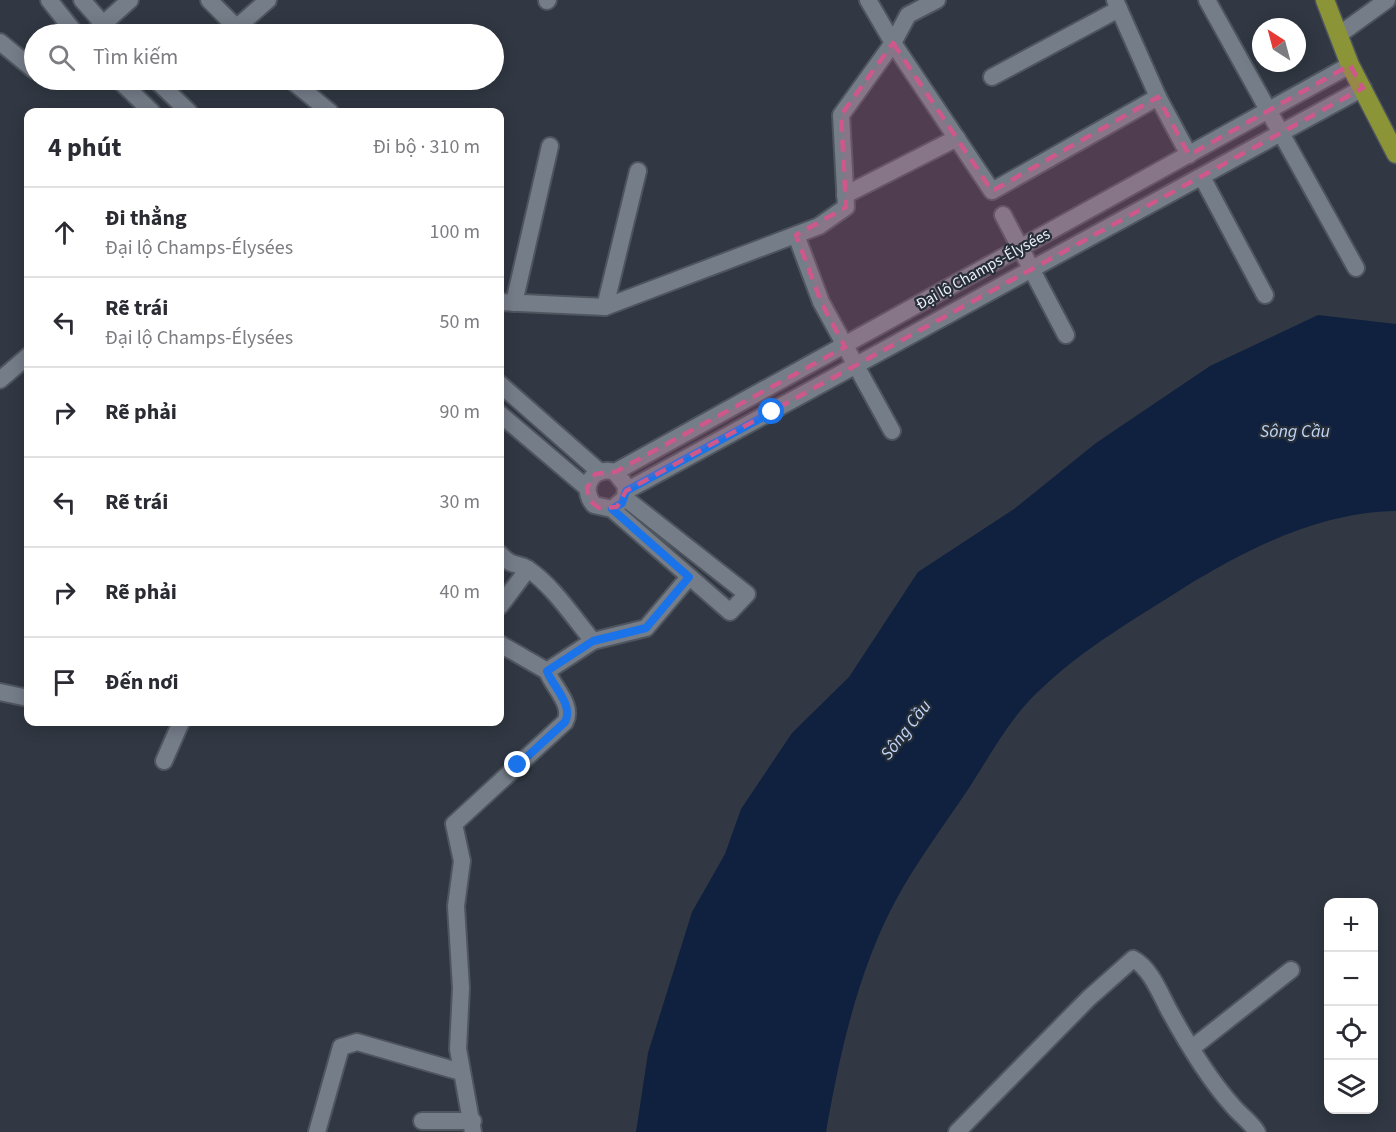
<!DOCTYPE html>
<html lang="vi">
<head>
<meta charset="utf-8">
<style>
	body { margin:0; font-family:"Source Sans 3",sans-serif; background:#f2f2f3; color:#2b2b33 }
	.controls { position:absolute; right:18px; bottom:18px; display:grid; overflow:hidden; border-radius:12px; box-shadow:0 3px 15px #0003 }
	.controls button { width:54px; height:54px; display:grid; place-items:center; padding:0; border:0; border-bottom:2px solid #e1e1e2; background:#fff; color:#2b2b33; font:30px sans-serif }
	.compass { position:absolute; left:1252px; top:18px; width:54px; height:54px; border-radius:50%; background:#fff; box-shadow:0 3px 15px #0003; rotate:324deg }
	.stop { position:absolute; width:18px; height:18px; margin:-14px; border:4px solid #1a73e8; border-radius:50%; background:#fff }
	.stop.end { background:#1a73e8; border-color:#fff; box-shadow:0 2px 6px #0008 }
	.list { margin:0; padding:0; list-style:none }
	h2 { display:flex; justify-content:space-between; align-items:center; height:78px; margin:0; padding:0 24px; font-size:26px }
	h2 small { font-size:20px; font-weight:400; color:#7c7c81 }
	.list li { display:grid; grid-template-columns:39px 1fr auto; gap:18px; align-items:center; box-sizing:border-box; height:90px; padding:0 24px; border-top:2px solid #e1e1e2 }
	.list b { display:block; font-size:22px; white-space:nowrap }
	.list p { margin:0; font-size:20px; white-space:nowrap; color:#7c7c81 }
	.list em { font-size:20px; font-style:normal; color:#7c7c81 }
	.icon { flex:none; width:33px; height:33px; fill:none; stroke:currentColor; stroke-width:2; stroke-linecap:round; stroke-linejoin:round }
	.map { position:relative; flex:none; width:1396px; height:1132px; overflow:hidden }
	.search { position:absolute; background:#fff; box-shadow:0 3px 15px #0003; left:24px; top:24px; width:480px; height:66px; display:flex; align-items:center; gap:15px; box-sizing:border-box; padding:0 21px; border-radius:33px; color:#7c7c81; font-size:22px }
	.panel { position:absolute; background:#fff; box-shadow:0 3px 15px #0003; left:24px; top:108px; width:480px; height:618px; border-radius:12px }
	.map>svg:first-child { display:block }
	.water { fill:#0f213f }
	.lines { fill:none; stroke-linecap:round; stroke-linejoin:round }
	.minor-casing { stroke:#4f555e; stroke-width:20 }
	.major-casing { stroke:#4f555e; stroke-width:21 }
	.minor { stroke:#757d89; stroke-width:16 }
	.major { stroke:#8b9437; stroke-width:18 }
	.route { stroke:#1a73e8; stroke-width:8 }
	.marked { fill:#ce5889; fill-opacity:0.2; stroke:#ce5889; stroke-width:4.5; stroke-dasharray:12 8; stroke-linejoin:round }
	.labels { text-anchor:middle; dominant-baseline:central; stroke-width:4.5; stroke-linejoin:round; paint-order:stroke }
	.street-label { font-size:16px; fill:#eaeef5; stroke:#272e38 }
	.water-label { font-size:18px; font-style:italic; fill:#c0d6f9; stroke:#272e38 }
</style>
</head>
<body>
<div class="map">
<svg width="1396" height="1132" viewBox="0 0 1396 1132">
	<rect width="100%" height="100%" fill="#313843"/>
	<path class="water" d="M 1318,315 L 1396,324 L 1396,511 C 1320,512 1249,548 1185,587 C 1135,619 1084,648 1041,689 C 1011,716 991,754 969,788 C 945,824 918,860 897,898 C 858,970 840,1052 826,1132 L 636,1132 L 648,1053 L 692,912 L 725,854 L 741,809 L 792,733 L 849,677 L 918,572 L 1014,509 L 1096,443 L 1210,366 Z"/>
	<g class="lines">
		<defs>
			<g id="minor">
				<path d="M 49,0 L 76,34"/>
				<path d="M 82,0 L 112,34"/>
				<path d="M 209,0 L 243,34"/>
				<path d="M 868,0 L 893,43 L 992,191 L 1158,97"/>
				<path d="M 1115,0 L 1158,97 L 1189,155"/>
				<path d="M 1207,0 L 1356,268"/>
				<path d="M 547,1 L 548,0"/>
				<path d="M 236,28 L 268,0"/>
				<path d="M 92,34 L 130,0"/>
				<path d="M 1340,34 L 1387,0"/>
				<path d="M 0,42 L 34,70"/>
				<path d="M 992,77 L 1119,9"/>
				<path d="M 119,80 L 152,112"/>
				<path d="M 156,80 L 189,112"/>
				<path d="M 291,80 L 330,112"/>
				<path d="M 1202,177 L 1265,295"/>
				<path d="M 845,195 L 957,138"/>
				<path d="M 1003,215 L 1066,335"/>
				<path d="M 796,235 L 821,302 L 892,431"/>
				<path d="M 500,302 L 605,307 L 819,226 L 846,207 L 841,115 L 893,43 L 908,15 L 937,0"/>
				<path d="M 514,303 L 550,146"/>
				<path d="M 605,307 L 638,171"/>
				<path d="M 0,380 L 28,356"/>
				<path d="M 500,384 L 600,472"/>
				<path d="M 500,414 L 587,488"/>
				<path d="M 615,472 L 1350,65"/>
				<path d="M 626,491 L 1363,88"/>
				<path d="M 612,509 L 625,498 L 626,486 L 615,472 C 593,465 579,488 594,505 L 612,509 L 730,612 L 747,594 L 625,498"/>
				<path d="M 500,554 C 514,569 516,561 528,569 C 553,586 573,617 593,641"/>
				<path d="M 500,606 L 528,569"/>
				<path d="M 500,644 L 547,671 L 593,641 L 646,628 L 689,577"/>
				<path d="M 0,692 L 28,698"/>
				<path d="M 164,761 L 181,722"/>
				<path d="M 1192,1048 L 1291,970"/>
				<path d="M 422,1121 L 473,1121"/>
				<path d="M 317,1132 L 341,1047 L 357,1042 L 461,1072"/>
				<path d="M 473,1132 L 458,1049 L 461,988 L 456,906 L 462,861 L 454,824 L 565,722 C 574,705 553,687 547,671"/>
				<path d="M 957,1132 L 1089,998 L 1133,959 C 1151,968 1161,996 1170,1012 C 1187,1043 1208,1078 1232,1105 C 1240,1115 1250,1121 1257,1132"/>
			</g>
			<path id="major" d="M 1325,0 L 1350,65 L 1396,154"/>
		</defs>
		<use href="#minor" class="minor-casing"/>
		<use href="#major" class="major-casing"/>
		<use href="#minor" class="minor"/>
		<use href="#major" class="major"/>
	</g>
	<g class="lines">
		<path class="route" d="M 518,765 L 565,722 C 574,705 553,687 547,671 L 593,641 L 646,628 L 689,577 L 612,509 L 622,503 L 626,491 L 772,412"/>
	</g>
	<path class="marked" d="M 893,43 L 992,191 L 1158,97 L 1189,155 L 1350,65 L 1363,88 L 626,491 L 617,507 L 599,508 L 589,500 L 587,488 L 595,474 L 615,472 L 845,347 L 821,302 L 796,235 L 846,207 L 841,115 Z"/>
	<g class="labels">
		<g class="street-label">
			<text transform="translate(983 269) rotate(-29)">Đại lộ Champs-Élysées</text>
		</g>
		<g class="water-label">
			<text x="1295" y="431">Sông Cầu</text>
			<text transform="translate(906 730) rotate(-52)">Sông Cầu</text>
		</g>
	</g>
</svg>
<div class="controls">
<button>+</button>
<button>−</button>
<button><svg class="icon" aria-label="locate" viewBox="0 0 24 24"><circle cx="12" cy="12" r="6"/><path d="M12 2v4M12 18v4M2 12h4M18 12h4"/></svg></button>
<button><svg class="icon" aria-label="layers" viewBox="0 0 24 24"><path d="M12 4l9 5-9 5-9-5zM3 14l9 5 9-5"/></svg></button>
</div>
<svg class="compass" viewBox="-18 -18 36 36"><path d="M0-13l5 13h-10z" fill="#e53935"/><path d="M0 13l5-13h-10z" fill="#7c7c81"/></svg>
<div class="stop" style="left:772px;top:412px"></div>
<div class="stop end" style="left:518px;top:765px"></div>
<div class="search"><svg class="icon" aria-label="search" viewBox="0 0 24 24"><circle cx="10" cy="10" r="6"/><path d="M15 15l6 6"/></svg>Tìm kiếm</div>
<section class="panel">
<h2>4 phút<small>Đi bộ · 310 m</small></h2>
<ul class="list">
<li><svg class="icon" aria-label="ahead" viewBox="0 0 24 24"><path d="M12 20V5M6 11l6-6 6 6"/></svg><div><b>Đi thẳng</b><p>Đại lộ Champs-Élysées</p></div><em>100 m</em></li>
<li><svg class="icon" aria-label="left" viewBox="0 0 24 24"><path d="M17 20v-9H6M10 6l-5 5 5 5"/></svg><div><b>Rẽ trái</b><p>Đại lộ Champs-Élysées</p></div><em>50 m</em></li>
<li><svg class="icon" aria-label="right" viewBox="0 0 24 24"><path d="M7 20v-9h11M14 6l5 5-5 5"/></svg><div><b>Rẽ phải</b></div><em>90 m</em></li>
<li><svg class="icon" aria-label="left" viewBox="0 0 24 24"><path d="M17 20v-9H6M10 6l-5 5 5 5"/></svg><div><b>Rẽ trái</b></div><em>30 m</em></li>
<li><svg class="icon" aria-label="right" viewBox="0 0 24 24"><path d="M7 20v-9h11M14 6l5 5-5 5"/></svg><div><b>Rẽ phải</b></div><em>40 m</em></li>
<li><svg class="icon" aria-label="arrive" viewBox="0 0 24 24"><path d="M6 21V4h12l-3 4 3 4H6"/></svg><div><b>Đến nơi</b></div></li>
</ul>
</section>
</div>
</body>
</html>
